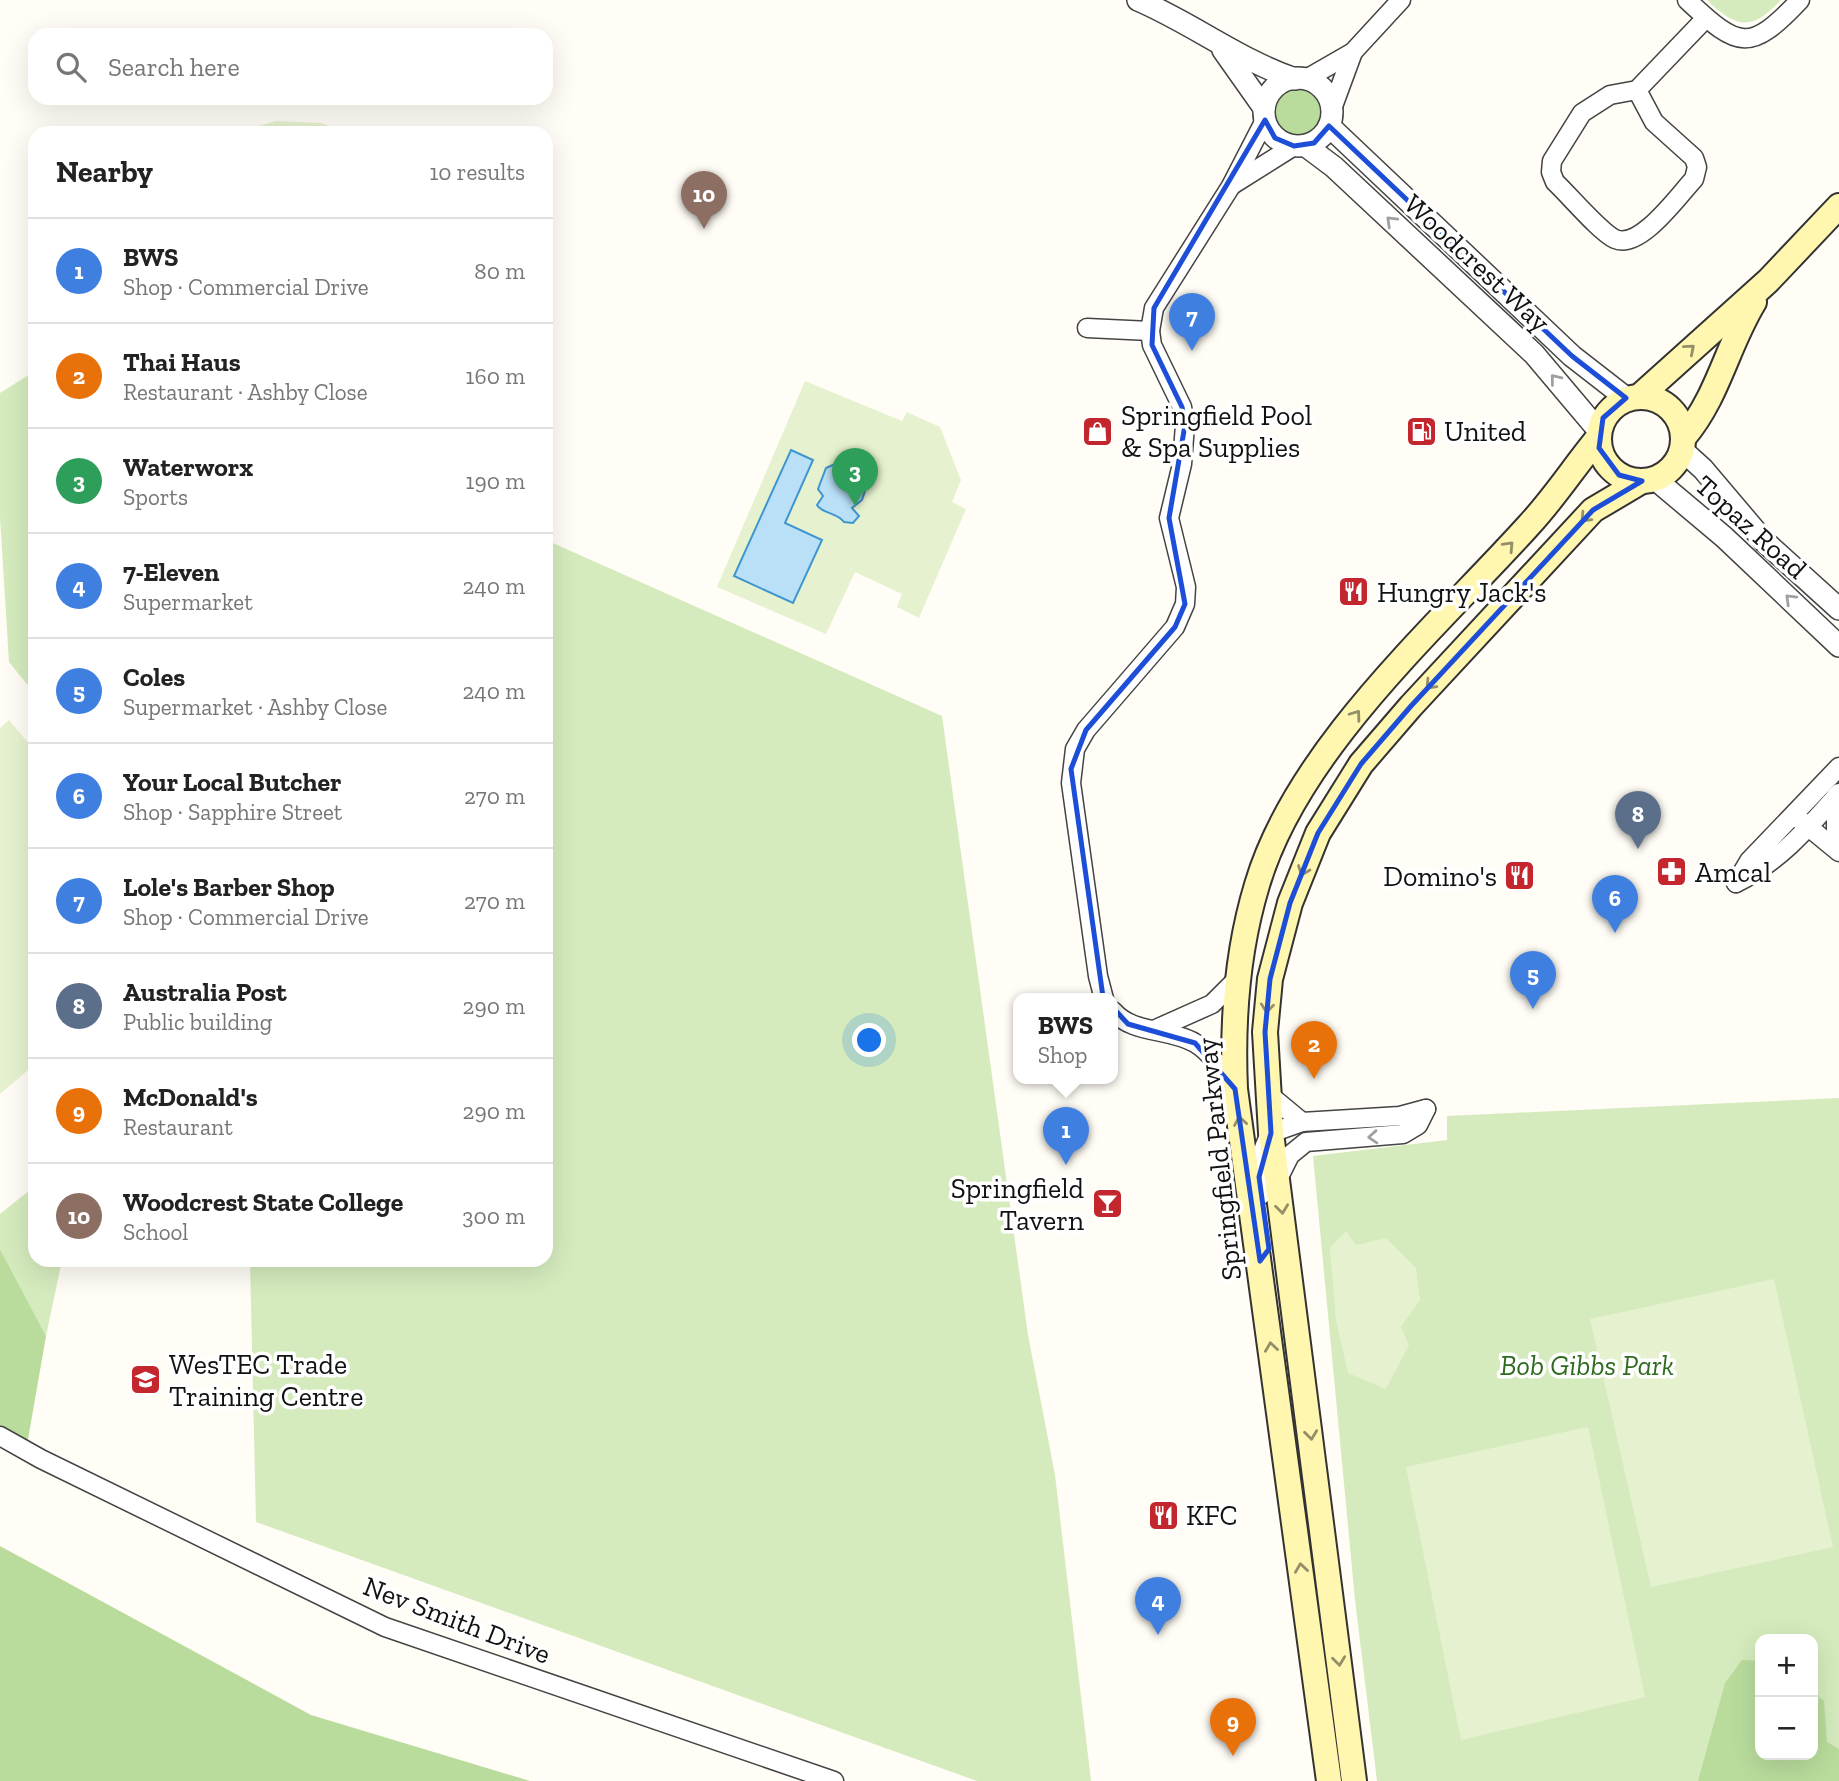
<!DOCTYPE html>
<html lang="en">
<head>
<meta charset="utf-8">
<style>
	body { margin:0; font-family:"Zilla Slab",serif; background:#f2f2f2; color:#222 }
	.controls { position:absolute; right:21px; bottom:21px; display:grid; overflow:hidden; border-radius:14px; box-shadow:0 7px 28px #0002 }
	.controls button { width:63px; height:63px; display:grid; place-items:center; padding:0; border:0; border-bottom:2px solid #e0e0e0; background:#fff; color:#222; font:35px sans-serif }
	.you { position:absolute; left:870px; top:1041px; width:24px; height:24px; margin:-18px; border:5px solid #fff; border-radius:50%; background:#1a73e8; box-shadow:0 0 0 10px #1a73e833 }
	.badge { display:grid; place-items:center; width:46px; height:46px; border-radius:50%; background:#c4262e; color:#fff; font-size:23px; font-weight:700 }
	.pin { position:absolute; translate:-50% -58px; filter:drop-shadow(0 2px 4px #0008) }
	.pin::after { content:''; position:absolute; top:37px; width:24px; height:21px; background:inherit; clip-path:polygon(0 0,100% 0,50% 100%) }
	.popup { position:absolute; left:1013px; top:993px; width:105px; height:91px; box-sizing:border-box; display:grid; place-content:center; border-radius:14px; background:#fff; filter:drop-shadow(0 2px 5px #0005); font-size:23px; white-space:nowrap; color:#767676 }
	.popup b { font-size:26px; color:#222 }
	.popup::after { content:''; position:absolute; left:50%; top:100%; margin-left:-14px; border:14px solid transparent; border-top-color:#fff }
	.list { margin:0; padding:0; list-style:none }
	h2 { display:flex; justify-content:space-between; align-items:center; height:91px; margin:0; padding:0 28px; font-size:30px }
	h2 small { font-size:23px; font-weight:400; color:#767676 }
	.list li { display:grid; grid-template-columns:46px 1fr auto; gap:21px; align-items:center; box-sizing:border-box; height:105px; padding:0 28px; border-top:2px solid #e0e0e0 }
	.list b { display:block; font-size:26px; white-space:nowrap }
	.list p { margin:0; font-size:23px; white-space:nowrap; color:#767676 }
	.list em { font-size:23px; font-style:normal; color:#767676 }
	.icon { flex:none; width:38px; height:38px; fill:none; stroke:currentColor; stroke-width:2; stroke-linecap:round; stroke-linejoin:round }
	.map { position:relative; flex:none; width:1839px; height:1781px; overflow:hidden }
	.search { position:absolute; background:#fff; box-shadow:0 7px 28px #0002; left:28px; top:28px; width:525px; height:77px; display:flex; align-items:center; gap:18px; box-sizing:border-box; padding:0 24px; border-radius:21px; color:#767676; font-size:26px }
	.panel { position:absolute; background:#fff; box-shadow:0 7px 28px #0002; left:28px; top:126px; width:525px; height:1141px; border-radius:21px }
	.map>svg:first-child { display:block }
	.green { fill:#d5ebbd; fill-rule:evenodd }
	.forest { fill:#b9dc9c }
	.pitch { fill:#e6f2cf }
	.water { fill:#b9e0f7; stroke:#3f96cf; stroke-width:2 }
	.lines { fill:none; stroke-linecap:round; stroke-linejoin:round }
	.minor-casing { stroke:#444; stroke-width:21 }
	.tertiary-casing { stroke:#444; stroke-width:24 }
	.secondary-casing { stroke:#333; stroke-width:28 }
	.minor { stroke:#fff; stroke-width:18 }
	.tertiary { stroke:#fff; stroke-width:21 }
	.secondary { stroke:#fff6b0; stroke-width:24 }
	.oneway { stroke:#a0a0a0 }
	.oneway2 { stroke:#948f68 }
	.marked { fill:none; stroke:#1d4ed8; stroke-width:5; stroke-linejoin:round }
	.labels { text-anchor:middle; dominant-baseline:central; stroke-width:7; stroke-linejoin:round; paint-order:stroke }
	.street-label { font-size:28px; fill:#111; stroke:#fff }
	.poi-label { font-size:28px; fill:#111; stroke:#fff; text-anchor:start }
	.park-label { font-size:28px; font-style:italic; fill:#2f6b1f; stroke:#fff }
</style>
</head>
<body>
<div class="map">
<svg width="1839" height="1781" viewBox="0 0 1839 1781">
	<rect width="100%" height="100%" fill="#fffdf5"/>
	<g class="green">
		<path d="M 1707,0 L 1781,0 C 1752,31 1737,29 1707,0 Z"/>
		<path d="M 35,371 L 35,694 L 9,662 L 0,518 L 0,393 Z"/>
		<path d="M 546,540 L 942,716 L 1028,1335 L 1055,1475 L 1091,1781 L 977,1781 L 256,1522 L 250,1260 L 546,1260 Z"/>
		<path d="M 1839,1098 L 1839,1781 L 1377,1781 L 1355,1600 L 1313,1156 L 1447,1140 L 1447,1116 ZM 1760,1639 L 1813,1639 L 1813,1755 L 1760,1755 Z"/>
		<path d="M 35,1186 L 35,1260 L 62,1260 L 46,1336 L 0,1249 L 0,1214 Z"/>
	</g>
	<g class="forest">
		<circle cx="1298" cy="113" r="25"/>
		<path d="M 0,1249 L 46,1336 L 27,1445 L 0,1426 Z"/>
		<path d="M 0,1546 L 311,1715 L 530,1781 L 0,1781 Z"/>
		<path d="M 1742,1660 L 1760,1661 L 1760,1755 L 1813,1755 L 1813,1692 L 1824,1701 L 1827,1742 L 1839,1749 L 1839,1781 L 1698,1781 L 1725,1683 Z"/>
	</g>
	<g class="pitch">
		<path d="M 276,121 L 321,123 L 345,133 L 236,133 Z"/>
		<path d="M 805,381 L 902,421 L 907,412 L 940,427 L 961,480 L 952,502 L 966,509 L 919,618 L 897,607 L 902,594 L 855,572 L 826,634 L 717,587 Z"/>
		<path d="M 9,720 L 35,751 L 35,1064 L 0,1094 L 0,728 Z"/>
		<path d="M 1346,1231 L 1356,1245 L 1386,1238 L 1416,1268 L 1420,1300 L 1401,1327 L 1409,1345 L 1386,1389 L 1348,1373 L 1336,1320 L 1330,1248 Z"/>
		<path d="M 1774,1279 L 1833,1547 L 1651,1587 L 1590,1319 Z"/>
		<path d="M 1588,1427 L 1645,1697 L 1461,1740 L 1406,1467 Z"/>
	</g>
	<g class="water">
		<path d="M 791,450 L 813,460 L 785,523 L 822,540 L 793,603 L 734,576 Z"/>
		<path d="M 837,463 L 855,471 L 857,482 L 865,491 L 862,500 L 852,508 L 859,516 L 853,523 L 844,522 C 837,512 822,514 817,505 L 823,496 L 818,489 L 826,468 Z"/>
	</g>
	<g class="lines">
		<defs>
			<g id="minor">
				<path d="M 1687,0 C 1739,49 1750,53 1800,0"/>
				<path d="M 1306,79 L 1353,52 L 1401,0"/>
				<path d="M 1637,90 L 1654,122 L 1694,158 L 1697,167 L 1694,179 C 1678,196 1640,250 1615,239 C 1601,233 1568,194 1555,182 L 1551,172 L 1552,161 L 1582,113 L 1610,95 L 1637,90 L 1706,18"/>
				<path d="M 1332,109 L 1353,52"/>
				<path d="M 1232,185 L 1294,146"/>
				<path d="M 1087,328 L 1150,331"/>
				<path d="M 1836,796 L 1836,838 L 1839,844"/>
				<path d="M 1800,820 L 1839,852"/>
				<path d="M 1736,883 L 1749,861 L 1839,767"/>
				<path d="M 1736,883 C 1779,862 1808,828 1839,793"/>
				<path d="M 1104,999 L 1098,976 L 1071,783 L 1075,749 L 1086,730 L 1175,627 L 1185,604 L 1186,587 L 1169,518 L 1182,464 L 1185,425 L 1182,407 L 1152,345 L 1150,331 L 1154,308 L 1231,186 L 1265,120"/>
				<path d="M 1113,1011 C 1132,1034 1169,1028 1195,1043 C 1212,1053 1224,1073 1235,1089"/>
				<path d="M 1156,1029 L 1212,1004 L 1238,978"/>
				<path d="M 1267,1093 L 1302,1122"/>
				<path d="M 1278,1179 L 1290,1155 L 1306,1142 L 1403,1134 L 1418,1125 L 1426,1109"/>
				<path d="M 1261,1195 C 1258,1172 1259,1153 1271,1133 L 1302,1122 L 1400,1116 L 1426,1109"/>
				<path d="M 0,1436 L 41,1459 L 385,1627 L 834,1781"/>
			</g>
			<g id="tertiary">
				<path d="M 1138,0 C 1192,23 1239,60 1295,79"/>
				<path d="M 1223,50 L 1264,108"/>
				<circle cx="1298" cy="112" r="34"/>
				<path d="M 1329,126 L 1572,356 L 1626,398"/>
				<path d="M 1306,146 L 1334,167 L 1534,354 L 1599,431"/>
				<path d="M 1682,450 L 1703,469 L 1764,541 L 1839,609"/>
				<path d="M 1655,479 L 1724,537 L 1839,646"/>
			</g>
			<g id="secondary">
				<path d="M 1640,396 L 1768,281 L 1839,206"/>
				<circle cx="1641" cy="439" r="42"/>
				<path d="M 1684,437 C 1718,397 1727,346 1754,302"/>
				<path d="M 1329,1781 L 1235,1089 C 1232,1020 1237,951 1257,885 C 1297,749 1436,628 1529,525 C 1555,497 1574,467 1598,438"/>
				<path d="M 1354,1781 L 1271,1133 L 1265,1032 L 1270,979 L 1290,903 L 1318,833 L 1361,764 L 1411,706 L 1593,510 L 1642,481"/>
			</g>
		</defs>
		<use href="#minor" class="minor-casing"/>
		<use href="#tertiary" class="tertiary-casing"/>
		<use href="#secondary" class="secondary-casing"/>
		<use href="#minor" class="minor"/>
		<use href="#tertiary" class="tertiary"/>
		<use href="#secondary" class="secondary"/>
	</g>
	<defs><path id="oneway-chevron" d="M-2-3.5L2.5 0L-2 3.5" fill="none" stroke-width="1.6" stroke-linecap="round" stroke-linejoin="round" transform="scale(1.75)"/></defs>
	<g class="oneway">
		<use href="#oneway-chevron" transform="translate(1391 221) rotate(-136)"/>
		<use href="#oneway-chevron" transform="translate(1555 379) rotate(-129)"/>
		<use href="#oneway-chevron" transform="translate(1790 599) rotate(-136)"/>
		<use href="#oneway-chevron" transform="translate(1373 1137) rotate(176)"/>
	</g>
	<g class="oneway2">
		<use href="#oneway-chevron" transform="translate(1690 349) rotate(-41)"/>
		<use href="#oneway-chevron" transform="translate(1585 518) rotate(133)"/>
		<use href="#oneway-chevron" transform="translate(1509 546) rotate(-47)"/>
		<use href="#oneway-chevron" transform="translate(1430 685) rotate(133)"/>
		<use href="#oneway-chevron" transform="translate(1356 715) rotate(-54)"/>
		<use href="#oneway-chevron" transform="translate(1303 871) rotate(111)"/>
		<use href="#oneway-chevron" transform="translate(1267 1008) rotate(96)"/>
		<use href="#oneway-chevron" transform="translate(1240 1121) rotate(-99)"/>
		<use href="#oneway-chevron" transform="translate(1282 1209) rotate(83)"/>
		<use href="#oneway-chevron" transform="translate(1271 1347) rotate(-98)"/>
		<use href="#oneway-chevron" transform="translate(1311 1435) rotate(83)"/>
		<use href="#oneway-chevron" transform="translate(1301 1568) rotate(-98)"/>
		<use href="#oneway-chevron" transform="translate(1339 1661) rotate(83)"/>
	</g>
	<path class="marked" d="M 1265,120 L 1275,138 L 1294,146 L 1314,143 L 1329,126 L 1572,356 L 1626,398 L 1603,418 L 1599,448 L 1619,475 L 1642,481 L 1593,510 L 1411,706 L 1361,764 L 1318,833 L 1290,903 L 1270,979 L 1265,1032 L 1271,1133 L 1259,1177 L 1269,1249 L 1260,1261 L 1235,1089 L 1195,1043 L 1128,1024 L 1103,997 L 1071,769 L 1086,730 L 1175,627 L 1185,604 L 1169,518 L 1185,425 L 1182,407 L 1152,345 L 1154,308 Z"/>
	<defs>
		<symbol id="shop-square" viewBox="-11 -11 22 22"><rect x="-9" y="-9" width="18" height="18" rx="4" fill="#c4262e" stroke="#fff"/><path d="M-5-2.5h2.3a2.7 3.5 0 0 1 5.4 0H5L5.5 6h-11ZM-1.5-2.5h3a1.5 2.3 0 0 0-3 0Z" fill="#fff"/></symbol>
		<symbol id="fuel-square" viewBox="-11 -11 22 22"><rect x="-9" y="-9" width="18" height="18" rx="4" fill="#c4262e" stroke="#fff"/><path d="M-5.5-6h7V0h2V4h1.3V-2.5L3-4.5l.8-.8L6-3V5H2.5V1h-1V6h-7ZM-4.2-4.7v3.2H.2V-4.7Z" fill="#fff"/></symbol>
		<symbol id="restaurant-square" viewBox="-11 -11 22 22"><rect x="-9" y="-9" width="18" height="18" rx="4" fill="#c4262e" stroke="#fff"/><path d="M-5-6h1v4h1v-4h1v4h1v-4h1v5L-1.5 .5V6h-2V.5L-5-1ZM5-6V6H3V1.5H1.5Q1.5-4 5-6Z" fill="#fff"/></symbol>
		<symbol id="pharmacy-square" viewBox="-11 -11 22 22"><rect x="-9" y="-9" width="18" height="18" rx="4" fill="#c4262e" stroke="#fff"/><path d="M-2-6h4v4h4v4h-4v4h-4v-4h-4v-4h4Z" fill="#fff"/></symbol>
		<symbol id="bar-square" viewBox="-11 -11 22 22"><rect x="-9" y="-9" width="18" height="18" rx="4" fill="#c4262e" stroke="#fff"/><path d="M-6-5H6L.8 .8V4.5H3.5V6h-7V4.5H-.8V.8Z" fill="#fff"/></symbol>
		<symbol id="university-square" viewBox="-11 -11 22 22"><rect x="-9" y="-9" width="18" height="18" rx="4" fill="#c4262e" stroke="#fff"/><path d="M0-5L7-2L0 1L-7-2ZM-4 1L0 2.5L4 1V4Q0 6-4 4Z" fill="#fff"/></symbol>
	</defs>
	<g fill-rule="evenodd">
		<use href="#shop-square" x="1080" y="414" width="35" height="35"/>
		<use href="#fuel-square" x="1404" y="414" width="35" height="35"/>
		<use href="#restaurant-square" x="1336" y="574" width="35" height="35"/>
		<use href="#pharmacy-square" x="1654" y="854" width="35" height="35"/>
		<use href="#restaurant-square" x="1502" y="858" width="35" height="35"/>
		<use href="#bar-square" x="1090" y="1186" width="35" height="35"/>
		<use href="#university-square" x="128" y="1362" width="35" height="35"/>
		<use href="#restaurant-square" x="1146" y="1498" width="35" height="35"/>
	</g>
	<g class="labels">
		<g class="street-label">
			<text transform="translate(1477 263) rotate(43)">Woodcrest Way</text>
			<text transform="translate(1751 527) rotate(42)">Topaz Road</text>
			<text transform="translate(1219 1159) rotate(-96)">Springfield Parkway</text>
			<text transform="translate(457 1620) rotate(21)">Nev Smith Drive</text>
		</g>
		<g class="poi-label">
			<text x="1121" y="415">Springfield Pool<tspan x="1121" dy="32">&amp; Spa Supplies</tspan></text>
			<text x="1444" y="431">United</text>
			<text x="1377" y="592">Hungry Jack's</text>
			<text x="1695" y="872">Amcal</text>
			<text x="1497" y="876" text-anchor="end">Domino's</text>
			<text x="1084" y="1188" text-anchor="end">Springfield<tspan x="1084" dy="32">Tavern</tspan></text>
			<text x="169" y="1364">WesTEC Trade<tspan x="169" dy="32">Training Centre</tspan></text>
			<text x="1186" y="1515">KFC</text>
		</g>
		<g class="park-label">
			<text x="1587" y="1365">Bob Gibbs Park</text>
		</g>
	</g>
</svg>
<div class="controls">
<button>+</button>
<button>−</button>
</div>
<div class="you"></div>
<div class="pin badge" style="left:1066px;top:1165px;background:#3f7fe0">1</div>
<div class="popup"><b>BWS</b>Shop</div>
<div class="pin badge" style="left:1314px;top:1079px;background:#e8710a">2</div>
<div class="pin badge" style="left:855px;top:506px;background:#2e9e5b">3</div>
<div class="pin badge" style="left:1158px;top:1635px;background:#3f7fe0">4</div>
<div class="pin badge" style="left:1533px;top:1009px;background:#3f7fe0">5</div>
<div class="pin badge" style="left:1615px;top:933px;background:#3f7fe0">6</div>
<div class="pin badge" style="left:1192px;top:351px;background:#3f7fe0">7</div>
<div class="pin badge" style="left:1638px;top:849px;background:#5c6f8a">8</div>
<div class="pin badge" style="left:1233px;top:1756px;background:#e8710a">9</div>
<div class="pin badge" style="left:704px;top:229px;background:#8d6e63">10</div>
<div class="search"><svg class="icon" aria-label="search" viewBox="0 0 24 24"><circle cx="10" cy="10" r="6"/><path d="M15 15l6 6"/></svg>Search here</div>
<section class="panel">
<h2>Nearby<small>10 results</small></h2>
<ul class="list">
<li><span class="badge" style="background:#3f7fe0">1</span><div><b>BWS</b><p>Shop · Commercial Drive</p></div><em>80 m</em></li>
<li><span class="badge" style="background:#e8710a">2</span><div><b>Thai Haus</b><p>Restaurant · Ashby Close</p></div><em>160 m</em></li>
<li><span class="badge" style="background:#2e9e5b">3</span><div><b>Waterworx</b><p>Sports</p></div><em>190 m</em></li>
<li><span class="badge" style="background:#3f7fe0">4</span><div><b>7-Eleven</b><p>Supermarket</p></div><em>240 m</em></li>
<li><span class="badge" style="background:#3f7fe0">5</span><div><b>Coles</b><p>Supermarket · Ashby Close</p></div><em>240 m</em></li>
<li><span class="badge" style="background:#3f7fe0">6</span><div><b>Your Local Butcher</b><p>Shop · Sapphire Street</p></div><em>270 m</em></li>
<li><span class="badge" style="background:#3f7fe0">7</span><div><b>Lole's Barber Shop</b><p>Shop · Commercial Drive</p></div><em>270 m</em></li>
<li><span class="badge" style="background:#5c6f8a">8</span><div><b>Australia Post</b><p>Public building</p></div><em>290 m</em></li>
<li><span class="badge" style="background:#e8710a">9</span><div><b>McDonald's</b><p>Restaurant</p></div><em>290 m</em></li>
<li><span class="badge" style="background:#8d6e63">10</span><div><b>Woodcrest State College</b><p>School</p></div><em>300 m</em></li>
</ul>
</section>
</div>
</body>
</html>
